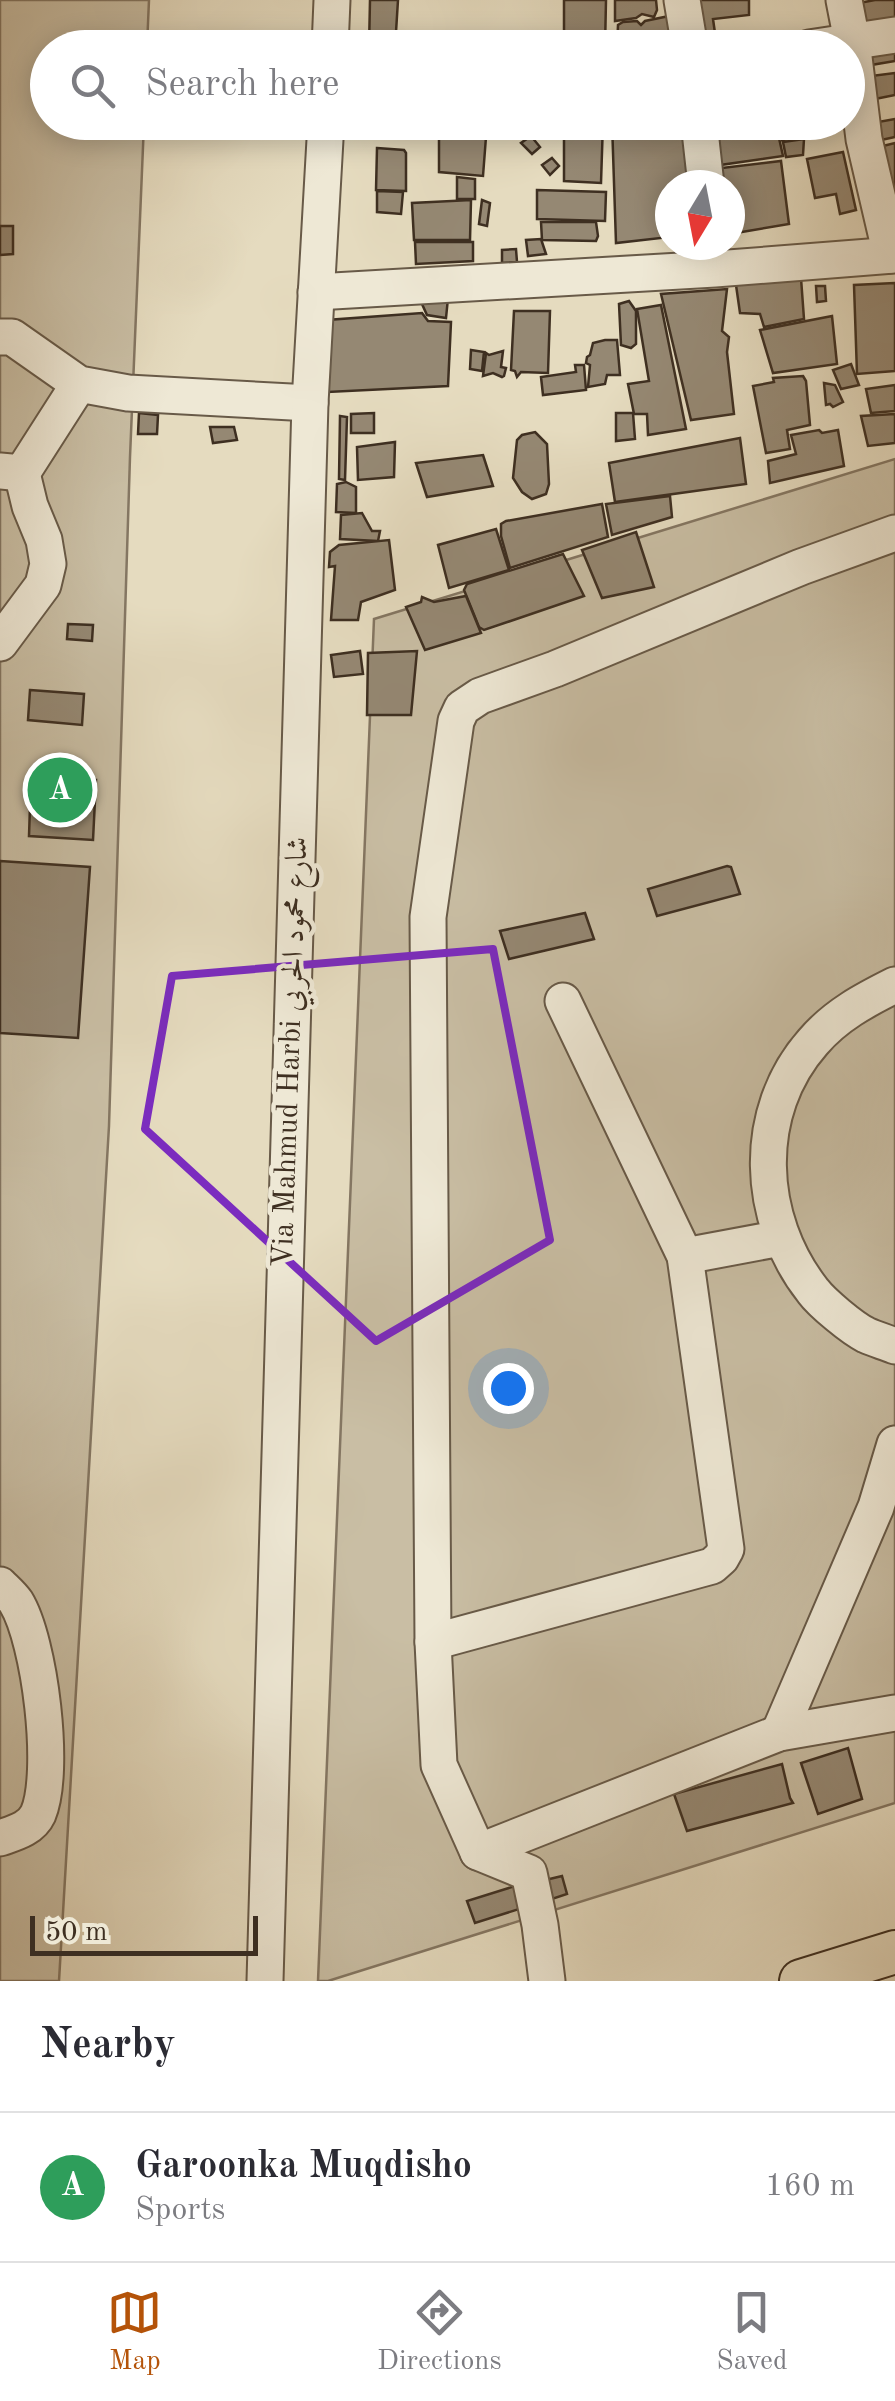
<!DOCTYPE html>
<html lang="en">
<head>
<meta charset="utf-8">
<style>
	body { margin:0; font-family:"Old Standard TT",Amiri,serif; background:#f2f2f3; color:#2b2b33 }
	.compass { position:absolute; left:655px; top:170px; width:90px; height:90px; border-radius:50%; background:#fff; box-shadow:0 5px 25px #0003; rotate:190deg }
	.scale { position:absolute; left:30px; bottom:25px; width:228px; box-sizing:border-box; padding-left:10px; border:5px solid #3e2f21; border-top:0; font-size:28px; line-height:35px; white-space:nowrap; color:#3e2f21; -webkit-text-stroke:8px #eee8d5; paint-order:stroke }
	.you { position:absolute; left:508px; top:1388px; width:35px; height:35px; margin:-25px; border:8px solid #fff; border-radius:50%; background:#1a73e8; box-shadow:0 0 0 15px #1a73e833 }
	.badge { display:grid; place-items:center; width:65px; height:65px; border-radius:50%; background:#b45309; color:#fff; font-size:32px; font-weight:700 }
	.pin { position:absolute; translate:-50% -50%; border:5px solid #fff; box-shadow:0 2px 10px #0006 }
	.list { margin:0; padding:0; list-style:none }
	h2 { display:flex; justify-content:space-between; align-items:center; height:130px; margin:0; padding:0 40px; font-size:42px }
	h2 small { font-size:32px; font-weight:400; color:#7c7c81 }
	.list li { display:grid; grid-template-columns:65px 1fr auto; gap:30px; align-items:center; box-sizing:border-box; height:150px; padding:0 40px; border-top:2px solid #e1e1e2 }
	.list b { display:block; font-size:38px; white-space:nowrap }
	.list p { margin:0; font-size:32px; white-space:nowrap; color:#7c7c81 }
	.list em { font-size:32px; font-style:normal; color:#7c7c81 }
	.icon { flex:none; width:55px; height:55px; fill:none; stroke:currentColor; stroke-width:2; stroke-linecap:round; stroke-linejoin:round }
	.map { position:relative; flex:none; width:895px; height:1981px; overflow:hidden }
	.search { position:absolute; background:#fff; box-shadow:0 5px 25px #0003; left:30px; right:30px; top:30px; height:110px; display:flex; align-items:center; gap:25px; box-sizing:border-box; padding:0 35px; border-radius:55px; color:#7c7c81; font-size:38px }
	.sheet { height:280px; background:#fff }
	nav { display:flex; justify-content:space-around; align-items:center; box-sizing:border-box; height:140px; border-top:2px solid #e1e1e2; background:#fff; font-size:28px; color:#7c7c81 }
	nav a { display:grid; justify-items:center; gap:5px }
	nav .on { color:#b45309 }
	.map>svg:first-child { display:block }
	.green { fill:#c9bea4; stroke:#847662; stroke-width:2.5 }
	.building { fill:#958873; stroke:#3e2f21; stroke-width:2.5 }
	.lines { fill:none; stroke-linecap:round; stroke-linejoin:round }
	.minor-casing { stroke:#685a48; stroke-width:39 }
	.major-casing { stroke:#3e2f21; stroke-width:46 }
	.minor { stroke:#eee8d5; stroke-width:35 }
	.major { stroke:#e5dbbf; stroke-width:42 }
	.marked { fill:none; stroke:#7b2cbf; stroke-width:8; stroke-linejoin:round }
	.labels { text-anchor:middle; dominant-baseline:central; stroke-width:9; stroke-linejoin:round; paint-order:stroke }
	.street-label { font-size:30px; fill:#3e2f21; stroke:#eee8d5 }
</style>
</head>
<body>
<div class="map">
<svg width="895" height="1981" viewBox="0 0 895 1981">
	<rect width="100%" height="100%" fill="#e5dbbf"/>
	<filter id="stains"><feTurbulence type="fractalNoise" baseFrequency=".002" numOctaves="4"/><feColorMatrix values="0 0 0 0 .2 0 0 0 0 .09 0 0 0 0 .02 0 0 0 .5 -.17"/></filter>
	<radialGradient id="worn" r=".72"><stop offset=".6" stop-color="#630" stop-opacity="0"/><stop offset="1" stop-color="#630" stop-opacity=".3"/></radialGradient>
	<g class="green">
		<path d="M 0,0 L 149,0 L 147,47 L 48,48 L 48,122 L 144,123 L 130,457 L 109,1126 L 59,1981 L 0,1981 Z"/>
		<path d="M 895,459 L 895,1803 L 328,1981 L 318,1981 L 374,619 Z"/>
	</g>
	<g class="building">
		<path d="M 370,0 L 398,0 L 395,48 L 369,48 Z"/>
		<path d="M 564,0 L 606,0 L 605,48 L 564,48 Z"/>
		<path d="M 615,0 L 656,0 L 657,10 L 654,17 L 642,14 L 636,18 L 615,21 Z"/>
		<path d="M 686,0 L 749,0 L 749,15 L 713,19 L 716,40 L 694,44 Z"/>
		<path d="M 875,0 L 895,0 L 895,18 L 865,24 L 859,3 Z"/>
		<path d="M 674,15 L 682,47 L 617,48 L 618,25 L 623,22 L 637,21 L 641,25 L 645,21 Z"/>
		<path d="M 404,32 L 414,34 L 414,48 L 404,48 Z"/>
		<path d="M 895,44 L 895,61 L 871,65 L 865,47 Z"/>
		<path d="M 895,73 L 895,95 L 875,99 L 871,76 Z"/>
		<path d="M 895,119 L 895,137 L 872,142 L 867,124 Z"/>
		<path d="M 437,122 L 521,122 L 521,131 L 437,128 Z"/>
		<path d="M 564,122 L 603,122 L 601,183 L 564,181 Z"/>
		<path d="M 612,122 L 689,122 L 697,185 L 670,185 L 670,237 L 616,243 Z"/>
		<path d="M 778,122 L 819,122 L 821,134 L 782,140 Z"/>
		<path d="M 822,122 L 831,122 L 833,133 L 825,135 Z"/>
		<path d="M 777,129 L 783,156 L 713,166 L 707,138 Z"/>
		<path d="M 439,134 L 486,137 L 483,176 L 439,172 Z"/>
		<path d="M 531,136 L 540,147 L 532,154 L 521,143 Z"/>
		<path d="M 804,139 L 803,155 L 786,157 L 783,142 Z"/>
		<path d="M 895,143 L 895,200 L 883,146 Z"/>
		<path d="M 377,148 L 404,150 L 406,153 L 406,191 L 376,190 Z"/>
		<path d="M 843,152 L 856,210 L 840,214 L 836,194 L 815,198 L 807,159 Z"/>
		<path d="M 552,158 L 559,166 L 550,175 L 542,165 Z"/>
		<path d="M 781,161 L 789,224 L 730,234 L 730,185 L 714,185 L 713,169 Z"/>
		<path d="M 457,177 L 475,179 L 475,199 L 457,199 Z"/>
		<path d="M 537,190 L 606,192 L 605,221 L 537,219 Z"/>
		<path d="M 377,191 L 403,192 L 401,214 L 377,212 Z"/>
		<path d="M 471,200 L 470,240 L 414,240 L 412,203 Z"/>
		<path d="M 482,200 L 490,203 L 487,226 L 479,224 Z"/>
		<path d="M 541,222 L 596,222 L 598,236 L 596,241 L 542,240 Z"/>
		<path d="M 0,226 L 13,226 L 13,254 L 0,255 Z"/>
		<path d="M 541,239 L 546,254 L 528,256 L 526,240 Z"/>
		<path d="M 415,242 L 473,242 L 473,261 L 416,264 Z"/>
		<path d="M 516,249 L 517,262 L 502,263 L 502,250 Z"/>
		<path d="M 801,278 L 804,319 L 764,327 L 760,314 L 740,313 L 736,285 Z"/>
		<path d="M 895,283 L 895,371 L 857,374 L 854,285 Z"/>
		<path d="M 816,286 L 825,286 L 826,301 L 817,302 Z"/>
		<path d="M 727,289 L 722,331 L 729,337 L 727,352 L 734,414 L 691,420 L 661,294 Z"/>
		<path d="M 423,295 L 448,298 L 446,318 L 427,315 L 422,304 Z"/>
		<path d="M 629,301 L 636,311 L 636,344 L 631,348 L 621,345 L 619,304 Z"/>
		<path d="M 661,305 L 686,429 L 648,435 L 647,414 L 634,414 L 628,384 L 649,381 L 637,309 Z"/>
		<path d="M 514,311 L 550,311 L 548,373 L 521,372 L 517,377 L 515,371 L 511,370 Z"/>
		<path d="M 422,313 L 428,321 L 451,322 L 448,386 L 328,392 L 327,320 Z"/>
		<path d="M 832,316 L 837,364 L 773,373 L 760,330 Z"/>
		<path d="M 605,340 L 617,340 L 620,375 L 607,375 L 605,384 L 588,387 L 590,365 L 586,363 L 587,357 L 590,355 L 593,343 Z"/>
		<path d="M 471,350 L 484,352 L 482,371 L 470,369 Z"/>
		<path d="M 503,351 L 501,367 L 506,368 L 504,376 L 502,377 L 493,373 L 483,376 L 486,353 L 489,355 Z"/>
		<path d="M 851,364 L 859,385 L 841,389 L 833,370 Z"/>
		<path d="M 575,365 L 584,365 L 586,390 L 543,395 L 541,377 L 576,372 Z"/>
		<path d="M 803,376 L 806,381 L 810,425 L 787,430 L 790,449 L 766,453 L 753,386 L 774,382 L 773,378 Z"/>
		<path d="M 824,383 L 835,385 L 843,402 L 833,407 L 830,404 L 826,405 Z"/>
		<path d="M 895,385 L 895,411 L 871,413 L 866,389 Z"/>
		<path d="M 139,413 L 158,415 L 157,434 L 138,434 Z"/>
		<path d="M 374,413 L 374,433 L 351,433 L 351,414 Z"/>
		<path d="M 616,413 L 633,413 L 635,439 L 616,441 Z"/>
		<path d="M 895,414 L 895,443 L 868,446 L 861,416 Z"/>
		<path d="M 340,416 L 347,417 L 345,480 L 339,479 Z"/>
		<path d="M 210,427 L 234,427 L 237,440 L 213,443 Z"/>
		<path d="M 819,430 L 822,433 L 838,430 L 844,466 L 770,483 L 768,461 L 796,454 L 791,435 Z"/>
		<path d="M 535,432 L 547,444 L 549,484 L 546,494 L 532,499 L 522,492 L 513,478 L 517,440 L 522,435 Z"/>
		<path d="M 740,438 L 746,484 L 615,502 L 609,463 Z"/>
		<path d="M 395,442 L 394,477 L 358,480 L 357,447 Z"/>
		<path d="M 483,455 L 493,486 L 427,497 L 416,463 Z"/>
		<path d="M 346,482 L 356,487 L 356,513 L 336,512 L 337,484 Z"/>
		<path d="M 670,496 L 672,517 L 612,535 L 606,504 Z"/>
		<path d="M 602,504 L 608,537 L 510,568 L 501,536 L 501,524 L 506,521 Z"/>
		<path d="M 362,513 L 372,531 L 380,531 L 378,541 L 340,539 L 341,515 Z"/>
		<path d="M 496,529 L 509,570 L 449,588 L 438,545 Z"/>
		<path d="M 636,532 L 654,587 L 602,598 L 582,550 Z"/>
		<path d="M 389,540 L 395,590 L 361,602 L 358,620 L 331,620 L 335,566 L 329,567 L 330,552 L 339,545 Z"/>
		<path d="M 563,554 L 584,596 L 484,630 L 479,627 L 464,590 L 467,584 Z"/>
		<path d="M 466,596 L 481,633 L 425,650 L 406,607 L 421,602 L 422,597 L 434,602 Z"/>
		<path d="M 68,624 L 93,625 L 92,641 L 67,639 Z"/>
		<path d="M 360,651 L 363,674 L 334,677 L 331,655 Z"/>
		<path d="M 417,651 L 411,715 L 367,715 L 368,653 Z"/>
		<path d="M 30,690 L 84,694 L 82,725 L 28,720 Z"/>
		<path d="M 31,777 L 96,780 L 93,840 L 29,836 Z"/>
		<path d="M 0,861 L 90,867 L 78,1038 L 0,1033 Z"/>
		<path d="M 727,866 L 731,867 L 740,894 L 657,916 L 648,889 Z"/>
		<path d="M 585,913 L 594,939 L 509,959 L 500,931 Z"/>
		<path d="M 848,1748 L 862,1799 L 818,1814 L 801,1763 Z"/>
		<path d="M 782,1764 L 790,1798 L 793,1803 L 687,1831 L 674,1794 Z"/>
		<path d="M 562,1876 L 567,1894 L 540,1903 L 533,1883 Z"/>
		<path d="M 528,1882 L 535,1904 L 475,1923 L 467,1901 Z"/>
	</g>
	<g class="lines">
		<defs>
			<g id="minor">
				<path d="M 682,0 L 690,48"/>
				<path d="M 844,0 L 852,41 L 864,139 L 891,255"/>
				<path d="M 330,48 L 332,0"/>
				<path d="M 809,48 L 895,35"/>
				<path d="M 699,122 L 706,185"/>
				<path d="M 316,292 L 715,269 L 895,255"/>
				<path d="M 0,337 L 12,337 L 79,384 L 128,393 L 310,403"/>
				<path d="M 0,471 L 22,473 L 79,384"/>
				<path d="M 0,643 L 43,585 L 48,564 L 44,540 L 30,506 L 22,473"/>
				<path d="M 895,985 C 865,1000 836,1015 813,1042 C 751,1112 756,1219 813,1291 C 822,1303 852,1328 866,1335 C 875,1339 885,1342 895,1346"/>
				<path d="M 685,1256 L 781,1238"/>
				<path d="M 0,1585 C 5,1590 12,1596 16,1602 C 40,1641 56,1772 38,1814 C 31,1829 14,1833 0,1838"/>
				<path d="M 433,1642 L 712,1566 L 721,1558 L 726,1549 L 685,1256 L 563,1001"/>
				<path d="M 779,1733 L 876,1507 L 895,1444"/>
				<path d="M 478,1852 L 779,1733 L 895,1713"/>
				<path d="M 265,1981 L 310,403 L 326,122"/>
				<path d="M 547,1981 L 540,1925 L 529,1873 L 478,1852 L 439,1765 L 433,1642 L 428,917 L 456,721 L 462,708 L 480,696 L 555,669 L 801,567 L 895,533"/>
			</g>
			<path id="major" d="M 801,1981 L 895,1952"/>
		</defs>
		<use href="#minor" class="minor-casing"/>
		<use href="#major" class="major-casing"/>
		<use href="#minor" class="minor"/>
		<use href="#major" class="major"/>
	</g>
	<path class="marked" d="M 493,949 L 550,1240 L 376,1341 L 145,1129 L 172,976 Z"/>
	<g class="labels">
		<g class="street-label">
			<text transform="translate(291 1052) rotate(-88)">Via Mahmud Harbi شارع محمود الحربي</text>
		</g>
	</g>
	<rect width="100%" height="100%" filter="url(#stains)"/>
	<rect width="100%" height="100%" fill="url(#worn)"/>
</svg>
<svg class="compass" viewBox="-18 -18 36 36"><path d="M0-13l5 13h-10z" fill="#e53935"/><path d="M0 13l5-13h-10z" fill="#7c7c81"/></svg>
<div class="scale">50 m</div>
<div class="you"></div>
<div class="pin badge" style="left:60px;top:790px;background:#2e9e5b">A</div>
<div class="search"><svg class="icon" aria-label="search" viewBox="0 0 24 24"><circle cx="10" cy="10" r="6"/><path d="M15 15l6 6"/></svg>Search here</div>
</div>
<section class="sheet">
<h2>Nearby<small></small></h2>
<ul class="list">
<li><span class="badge" style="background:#2e9e5b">A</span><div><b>Garoonka Muqdisho</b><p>Sports</p></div><em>160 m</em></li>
</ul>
</section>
<nav>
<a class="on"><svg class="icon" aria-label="map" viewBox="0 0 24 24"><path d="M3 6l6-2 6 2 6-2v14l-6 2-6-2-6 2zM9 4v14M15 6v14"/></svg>Map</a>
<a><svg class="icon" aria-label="directions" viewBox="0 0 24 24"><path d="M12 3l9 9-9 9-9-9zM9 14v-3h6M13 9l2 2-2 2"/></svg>Directions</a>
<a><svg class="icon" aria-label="saved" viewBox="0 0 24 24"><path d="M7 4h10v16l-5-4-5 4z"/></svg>Saved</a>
</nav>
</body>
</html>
